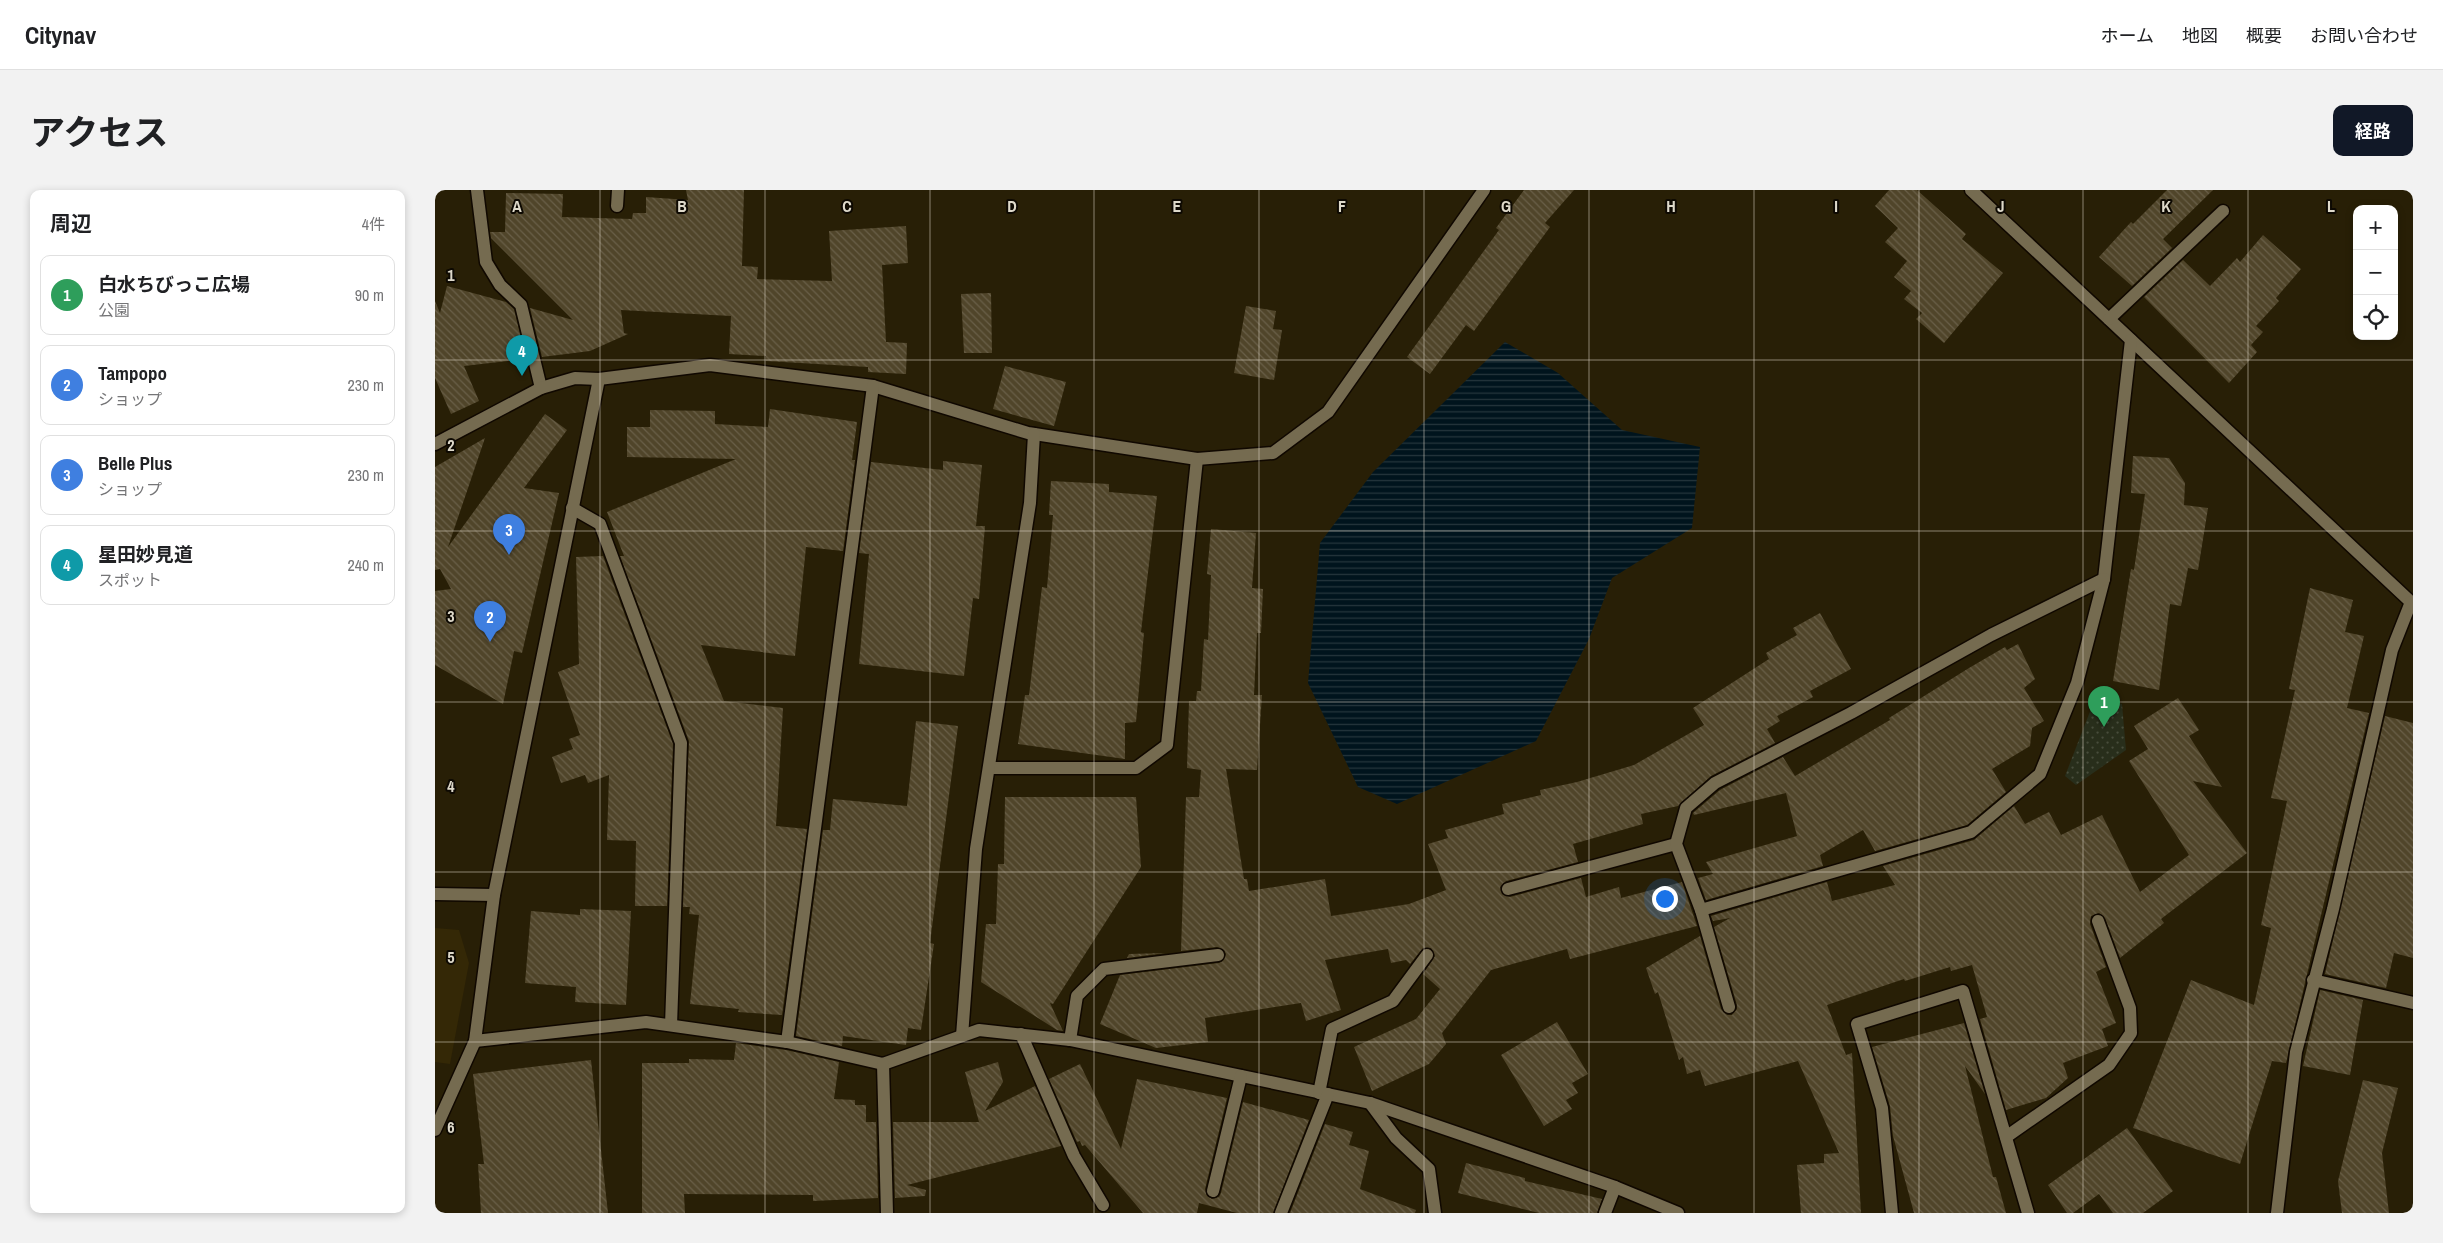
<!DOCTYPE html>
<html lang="ja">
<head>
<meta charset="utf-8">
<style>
	body { margin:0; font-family:"Archivo Narrow","Noto Sans JP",sans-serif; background:#f2f2f2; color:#202124 }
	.controls { position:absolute; right:15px; top:15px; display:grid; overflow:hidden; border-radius:10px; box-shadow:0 2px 8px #0003 }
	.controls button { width:45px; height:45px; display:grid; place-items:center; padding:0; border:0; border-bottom:1px solid #e0e0e0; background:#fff; color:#202124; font:25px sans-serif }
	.you { position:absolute; left:1229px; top:708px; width:18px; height:18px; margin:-12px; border:4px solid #fff; border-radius:50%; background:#1a73e8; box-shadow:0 0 0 8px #1a73e833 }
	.badge { display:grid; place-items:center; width:32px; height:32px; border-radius:50%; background:#111827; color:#fff; font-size:16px; font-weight:700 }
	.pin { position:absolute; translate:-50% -41px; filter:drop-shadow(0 1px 2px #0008) }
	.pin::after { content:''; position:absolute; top:26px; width:18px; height:15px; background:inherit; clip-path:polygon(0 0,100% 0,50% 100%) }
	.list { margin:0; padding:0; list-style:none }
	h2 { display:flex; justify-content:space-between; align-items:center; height:65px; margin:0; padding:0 20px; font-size:21px }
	h2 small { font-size:16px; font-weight:400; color:#757577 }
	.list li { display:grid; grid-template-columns:32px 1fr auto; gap:15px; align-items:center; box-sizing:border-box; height:80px; margin:0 10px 10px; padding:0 10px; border:1px solid #e0e0e0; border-radius:10px }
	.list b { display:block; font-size:19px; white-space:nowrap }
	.list p { margin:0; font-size:16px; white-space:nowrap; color:#757577 }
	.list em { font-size:16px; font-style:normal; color:#757577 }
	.icon { flex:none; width:28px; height:28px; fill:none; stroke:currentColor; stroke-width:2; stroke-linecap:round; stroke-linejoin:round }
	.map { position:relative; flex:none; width:1978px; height:1023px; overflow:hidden; border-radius:10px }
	header { display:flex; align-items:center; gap:30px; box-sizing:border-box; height:70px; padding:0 25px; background:#fff; border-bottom:1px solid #e0e0e0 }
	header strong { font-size:24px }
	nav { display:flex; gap:28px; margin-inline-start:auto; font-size:18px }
	.intro { display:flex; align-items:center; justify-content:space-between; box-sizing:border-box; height:120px; padding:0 30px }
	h1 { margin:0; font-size:35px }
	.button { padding:12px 22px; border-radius:10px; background:#111827; color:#fff; font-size:18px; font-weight:700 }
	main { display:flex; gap:30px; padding:0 30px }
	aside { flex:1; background:#fff; border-radius:10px; box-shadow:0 2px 8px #0003 }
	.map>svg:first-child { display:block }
	.built { fill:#342806 }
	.park { fill:url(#park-dots) }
	.water { fill:url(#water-rules) }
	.building { fill:url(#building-back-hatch) }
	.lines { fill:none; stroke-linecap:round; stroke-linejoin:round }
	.minor-casing { stroke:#100800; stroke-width:15 }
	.minor { stroke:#756b50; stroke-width:12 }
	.grid { fill:none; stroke:#ded9ca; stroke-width:1; stroke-opacity:0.55 }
	.grid-label { font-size:16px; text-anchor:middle; font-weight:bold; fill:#ded9ca; stroke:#0d0902; stroke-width:4; stroke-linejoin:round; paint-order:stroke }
</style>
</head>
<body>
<header>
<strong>Citynav</strong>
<nav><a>ホーム</a><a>地図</a><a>概要</a><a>お問い合わせ</a></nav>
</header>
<div class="intro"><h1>アクセス</h1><a class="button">経路</a></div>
<main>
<aside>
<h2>周辺<small>4件</small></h2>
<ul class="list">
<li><span class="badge" style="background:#2e9e5b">1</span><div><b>白水ちびっこ広場</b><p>公園</p></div><em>90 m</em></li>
<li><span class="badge" style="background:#3f7fe0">2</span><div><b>Tampopo</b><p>ショップ</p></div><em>230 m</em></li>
<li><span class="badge" style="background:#3f7fe0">3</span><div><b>Belle Plus</b><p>ショップ</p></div><em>230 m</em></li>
<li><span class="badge" style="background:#0f9aa8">4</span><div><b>星田妙見道</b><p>スポット</p></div><em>240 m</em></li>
</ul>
</aside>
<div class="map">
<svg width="1978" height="1023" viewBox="0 0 1978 1023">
	<defs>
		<pattern id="park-dots" width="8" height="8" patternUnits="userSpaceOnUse" patternTransform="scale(1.25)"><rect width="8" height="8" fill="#282e1b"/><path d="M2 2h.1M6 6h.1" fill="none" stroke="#474c3b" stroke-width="1.8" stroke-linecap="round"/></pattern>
		<pattern id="water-rules" width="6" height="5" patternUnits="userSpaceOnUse" patternTransform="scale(1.25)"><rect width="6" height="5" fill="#00141d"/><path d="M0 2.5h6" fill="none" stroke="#25363c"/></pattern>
		<pattern id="building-back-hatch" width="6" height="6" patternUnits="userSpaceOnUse" patternTransform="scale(1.25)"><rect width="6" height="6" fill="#50452a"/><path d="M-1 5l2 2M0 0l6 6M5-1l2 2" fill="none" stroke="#695f48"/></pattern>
	</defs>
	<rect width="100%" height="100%" fill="#281f06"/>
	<path class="built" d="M 0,738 L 24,740 L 34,773 L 15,874 L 0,872 Z"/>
	<path class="park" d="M 1661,506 L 1687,514 L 1691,560 L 1641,595 L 1630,586 Z"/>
	<path class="water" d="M 1070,152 L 1123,183 L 1187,240 L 1265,257 L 1257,338 L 1177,388 L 1154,449 L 1101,551 L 962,614 L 923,597 L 873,493 L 885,353 L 938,282 Z"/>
	<g class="building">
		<path d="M 251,0 L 309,0 L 307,76 L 323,77 L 322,89 L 397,91 L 394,41 L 471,36 L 473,73 L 447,75 L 451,152 L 472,153 L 471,184 L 433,182 L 433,177 L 331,171 L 331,166 L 294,164 L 296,126 L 186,120 L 189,143 L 193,144 L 155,161 L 107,167 L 95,118 L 138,130 L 56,48 L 55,42 L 70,42 L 71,3 L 128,4 L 127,27 L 197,29 L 198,23 L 211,23 L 211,7 L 253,10 Z"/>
		<path d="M 1089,0 L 1139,0 L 1110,33 L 1115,37 L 1039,141 L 1031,135 L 995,184 L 972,167 L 1064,40 L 1061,38 Z"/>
		<path d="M 1454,0 L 1482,0 L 1531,44 L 1527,49 L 1568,83 L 1509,153 L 1481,129 L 1487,123 L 1469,109 L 1476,101 L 1459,87 L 1472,71 L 1450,52 L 1463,38 L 1440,16 Z"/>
		<path d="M 1732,0 L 1778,0 L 1728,49 L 1737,58 L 1697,96 L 1664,67 L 1696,32 L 1698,34 Z"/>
		<path d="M 1828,45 L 1866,79 L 1841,108 L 1844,111 L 1821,136 L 1828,142 L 1816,155 L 1822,162 L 1794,193 L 1709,107 L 1748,70 L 1775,96 L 1802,68 L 1805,72 Z"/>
		<path d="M 12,96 L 71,112 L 79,119 L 91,169 L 29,176 L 44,211 L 16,224 L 0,188 L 0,111 L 5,123 Z"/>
		<path d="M 556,103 L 557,163 L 529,163 L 526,104 Z"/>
		<path d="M 811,116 L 841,121 L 838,139 L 847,140 L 839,190 L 799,183 Z"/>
		<path d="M 570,176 L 631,192 L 619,236 L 558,219 Z"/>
		<path d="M 335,219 L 422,232 L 417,270 L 420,270 L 408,361 L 371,357 L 360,466 L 266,455 L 289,511 L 348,518 L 341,636 L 372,639 L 347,825 L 303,822 L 304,819 L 255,814 L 264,725 L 254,724 L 255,717 L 248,717 L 254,551 L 185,366 L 189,366 L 172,322 L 301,269 L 192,267 L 192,237 L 215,237 L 215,220 L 280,221 L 280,234 L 333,237 Z"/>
		<path d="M 110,224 L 132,240 L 89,298 L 124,303 L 87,463 L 79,461 L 68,514 L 0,475 L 0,401 L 16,399 L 5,379 L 0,380 L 0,277 L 50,248 L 13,357 Z"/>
		<path d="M 1698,266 L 1734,268 L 1750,293 L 1749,315 L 1773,318 L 1763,380 L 1753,378 L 1746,416 L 1735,414 L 1724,500 L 1678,491 L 1696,379 L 1699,380 L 1710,304 L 1696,303 Z"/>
		<path d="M 508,271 L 547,275 L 541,336 L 550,336 L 544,409 L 538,408 L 529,486 L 424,474 L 434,364 L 424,363 L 436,272 L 508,280 Z"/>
		<path d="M 616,291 L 674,294 L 674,302 L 722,306 L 706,442 L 709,443 L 701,532 L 690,533 L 690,569 L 583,554 L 590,505 L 594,505 L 607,397 L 612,398 L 618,325 L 614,325 Z"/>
		<path d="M 776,339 L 821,343 L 817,398 L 828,399 L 826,443 L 822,443 L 819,505 L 827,505 L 822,580 L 791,579 L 809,689 L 812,689 L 814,701 L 890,689 L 896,726 L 974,714 L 1011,700 L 993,654 L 1013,648 L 1010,640 L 1069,624 L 1067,614 L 1106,605 L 1105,600 L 1142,592 L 1199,575 L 1269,535 L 1258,518 L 1334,469 L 1331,463 L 1362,445 L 1358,438 L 1385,423 L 1416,479 L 1375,501 L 1378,507 L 1342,526 L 1345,531 L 1332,539 L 1340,553 L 1276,586 L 1243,616 L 1206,624 L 1208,634 L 1138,654 L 1143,672 L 1071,691 L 1065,697 L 1067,704 L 1075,707 L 1146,688 L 1151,707 L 1184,697 L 1186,708 L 1247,692 L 1262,736 L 1135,769 L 1132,759 L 1056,780 L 1007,843 L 1011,854 L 994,874 L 937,901 L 919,857 L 981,829 L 1005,799 L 988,784 L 1000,766 L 996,758 L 988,758 L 975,774 L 971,770 L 956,773 L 953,759 L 890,770 L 906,820 L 871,831 L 866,813 L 770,828 L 773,852 L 721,858 L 665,834 L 685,785 L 784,773 L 788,771 L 791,764 L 789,760 L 782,757 L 746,761 L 751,607 L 764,607 L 766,580 L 752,578 L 754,511 L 761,511 L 762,501 L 766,501 L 769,449 L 773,450 L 776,385 L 772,384 Z"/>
		<path d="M 168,366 L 238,554 L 232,716 L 200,716 L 201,651 L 172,650 L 174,585 L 153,593 L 150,585 L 126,593 L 117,567 L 138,559 L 134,549 L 145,545 L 123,482 L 144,474 L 141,367 Z"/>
		<path d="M 1875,398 L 1918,410 L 1910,442 L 1929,446 L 1912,518 L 1934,523 L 1851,873 L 1837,871 L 1805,974 L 1698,938 L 1756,790 L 1819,815 L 1836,738 L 1826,735 L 1852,611 L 1836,608 L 1860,500 L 1854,499 Z"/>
		<path d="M 1583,454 L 1600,489 L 1589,498 L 1609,531 L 1597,538 L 1595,556 L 1557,579 L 1571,602 L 1532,635 L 1440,661 L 1428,640 L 1385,665 L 1388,676 L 1271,710 L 1263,688 L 1278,684 L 1271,672 L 1362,646 L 1351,603 L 1259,625 L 1258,623 L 1285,600 L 1348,567 L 1360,586 L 1455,530 L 1454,528 L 1534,478 L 1570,457 L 1572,460 Z"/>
		<path d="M 1743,508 L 1764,540 L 1754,546 L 1787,597 L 1758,591 L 1812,663 L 1726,729 L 1729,733 L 1685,768 L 1670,728 L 1664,723 L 1656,726 L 1655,734 L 1671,777 L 1661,782 L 1681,833 L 1667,839 L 1673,856 L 1628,873 L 1633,888 L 1611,908 L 1571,920 L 1545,829 L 1552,827 L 1537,775 L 1516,781 L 1515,777 L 1470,791 L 1469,789 L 1392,815 L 1411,865 L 1417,863 L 1426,1023 L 1366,1023 L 1362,975 L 1389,973 L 1389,964 L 1404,963 L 1363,871 L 1270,896 L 1265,880 L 1252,884 L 1248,867 L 1244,870 L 1223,802 L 1220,804 L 1211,778 L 1265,746 L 1286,819 L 1292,825 L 1297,825 L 1302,819 L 1302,815 L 1279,737 L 1295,728 L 1278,731 L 1276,726 L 1392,692 L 1397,711 L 1460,695 L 1448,676 L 1539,650 L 1579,616 L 1590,634 L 1614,622 L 1626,645 L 1667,625 L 1705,702 L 1754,665 L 1694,571 L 1713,559 L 1699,536 Z"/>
		<path d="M 1950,526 L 1978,533 L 1978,768 L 1959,763 L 1951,798 L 1890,784 Z"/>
		<path d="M 481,531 L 523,536 L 495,753 L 499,754 L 486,840 L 473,838 L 471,855 L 408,846 L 407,856 L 361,846 L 388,640 L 395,640 L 398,609 L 472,616 Z"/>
		<path d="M 570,607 L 701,607 L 706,677 L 618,814 L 615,813 L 628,841 L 622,840 L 546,792 L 551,734 L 561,734 L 563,674 L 569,674 Z"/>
		<path d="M 145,719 L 196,721 L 191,815 L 140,812 L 141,797 L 90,793 L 96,721 L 145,725 Z"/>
		<path d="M 730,763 L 692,768 L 694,764 Z"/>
		<path d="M 1885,800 L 1928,810 L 1915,885 L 1868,876 Z"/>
		<path d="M 1122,832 L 1153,884 L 1137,893 L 1143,903 L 1131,910 L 1137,919 L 1109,936 L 1066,865 Z"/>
		<path d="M 1529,833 L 1550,904 L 1530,876 L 1558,987 L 1561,987 L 1571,1023 L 1479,1023 L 1458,946 L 1455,916 L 1437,857 Z"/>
		<path d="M 301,853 L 351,860 L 404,872 L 399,909 L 420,910 L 420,915 L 431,915 L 431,932 L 441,932 L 443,1008 L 378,1011 L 378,1005 L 249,1004 L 250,1023 L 207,1023 L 207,873 L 254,873 L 254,869 L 299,870 Z"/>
		<path d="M 156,870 L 173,1023 L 46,1023 L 43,974 L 49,974 L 38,884 Z"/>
		<path d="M 563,872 L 568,892 L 550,921 L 600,896 L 626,956 L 472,995 L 491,1000 L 490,1006 L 460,1008 L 458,932 L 544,932 L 530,882 Z"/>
		<path d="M 645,874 L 686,959 L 702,889 L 792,908 L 770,999 L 772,1006 L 777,1009 L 784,1007 L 786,1003 L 808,912 L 874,930 L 838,1023 L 802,1023 L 764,1013 L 762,1023 L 708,1023 L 650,955 L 647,956 L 645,951 L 642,952 L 614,889 Z"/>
		<path d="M 1928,890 L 1963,898 L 1947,963 L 1954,1023 L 1907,1023 L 1903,991 Z"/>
		<path d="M 890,934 L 918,942 L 914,955 L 934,961 L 925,999 L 981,1020 L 980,1023 L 855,1023 Z"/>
		<path d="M 1692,938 L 1738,1001 L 1708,1023 L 1678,1023 L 1664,1004 L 1638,1023 L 1632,1023 L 1613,995 Z"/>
		<path d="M 1031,973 L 1090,988 L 1090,991 L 1167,1009 L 1162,1023 L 1104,1023 L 1023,1003 Z"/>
	</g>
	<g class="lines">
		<defs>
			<g id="minor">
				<path d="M 42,0 L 51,72 L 65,95 L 86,115 L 106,198"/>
				<path d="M 1536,0 L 1978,414"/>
				<path d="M 182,16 L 183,0"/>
				<path d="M 1674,129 L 1788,21"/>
				<path d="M 0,254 L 106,198 L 140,188 L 164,189 L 275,175 L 438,196 L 593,243 L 762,269 L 838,263 L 893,222 L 1049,0"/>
				<path d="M 137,318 L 165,334 L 246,553 L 236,835"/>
				<path d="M 554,578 L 701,578 L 732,555 L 762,269"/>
				<path d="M 1073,699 L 1241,654"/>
				<path d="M 0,704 L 59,705"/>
				<path d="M 1266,720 L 1536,642 L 1605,584 L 1642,493 L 1669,389 L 1696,150"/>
				<path d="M 1878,790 L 1978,813"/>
				<path d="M 1294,817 L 1266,720 L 1241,654 L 1251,618 L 1280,593 L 1416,523 L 1556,445 L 1669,389"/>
				<path d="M 586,844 L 639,966 L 668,1015"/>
				<path d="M 527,846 L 541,659 L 595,313 L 599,244"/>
				<path d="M 635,850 L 642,806 L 669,779 L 783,765"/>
				<path d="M 40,851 L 211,832 L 352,852 L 448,874 L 544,840 L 635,850 L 935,913 L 1180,997 L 1243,1023"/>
				<path d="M 352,852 L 438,196"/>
				<path d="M 448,874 L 452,1023"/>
				<path d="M 884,903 L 897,839 L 958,811 L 992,765"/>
				<path d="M 935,913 L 961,948 L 994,979 L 1000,1023"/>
				<path d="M 0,940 L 40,851 L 59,705 L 164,189"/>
				<path d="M 1571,947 L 1674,875 L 1696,843 L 1695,818 L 1663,731"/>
				<path d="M 778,1001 L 806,886"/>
				<path d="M 846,1023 L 893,904"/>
				<path d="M 1170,1023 L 1180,997"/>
				<path d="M 1457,1023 L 1447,918 L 1422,834 L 1528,801 L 1593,1023"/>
				<path d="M 1842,1023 L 1861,862 L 1898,719 L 1957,460 L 1976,412"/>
			</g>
		</defs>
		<use href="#minor" class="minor-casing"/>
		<use href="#minor" class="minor"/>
	</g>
	<path class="grid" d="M 165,0 L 165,1023M 330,0 L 330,1023M 495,0 L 495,1023M 659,0 L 659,1023M 824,0 L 824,1023M 989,0 L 989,1023M 1154,0 L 1154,1023M 1319,0 L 1319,1023M 1484,0 L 1484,1023M 1648,0 L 1648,1023M 1813,0 L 1813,1023M 0,170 L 1978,170M 0,341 L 1978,341M 0,512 L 1978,512M 0,682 L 1978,682M 0,852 L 1978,852"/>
	<g class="grid-label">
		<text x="82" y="22">A</text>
		<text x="247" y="22">B</text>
		<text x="412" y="22">C</text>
		<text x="577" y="22">D</text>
		<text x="742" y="22">E</text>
		<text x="907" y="22">F</text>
		<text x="1071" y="22">G</text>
		<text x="1236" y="22">H</text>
		<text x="1401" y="22">I</text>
		<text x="1566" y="22">J</text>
		<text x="1731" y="22">K</text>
		<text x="1896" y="22">L</text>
		<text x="16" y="91">1</text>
		<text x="16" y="261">2</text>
		<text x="16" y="432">3</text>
		<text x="16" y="602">4</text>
		<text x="16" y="773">5</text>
		<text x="16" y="943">6</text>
	</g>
</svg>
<div class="controls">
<button>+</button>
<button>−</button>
<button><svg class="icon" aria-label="locate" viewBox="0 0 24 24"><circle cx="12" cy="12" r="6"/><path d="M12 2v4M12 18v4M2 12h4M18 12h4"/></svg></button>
</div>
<div class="you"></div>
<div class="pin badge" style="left:1669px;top:537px;background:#2e9e5b">1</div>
<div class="pin badge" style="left:55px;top:452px;background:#3f7fe0">2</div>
<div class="pin badge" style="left:74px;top:365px;background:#3f7fe0">3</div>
<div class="pin badge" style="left:87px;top:186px;background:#0f9aa8">4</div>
</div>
</main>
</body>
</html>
